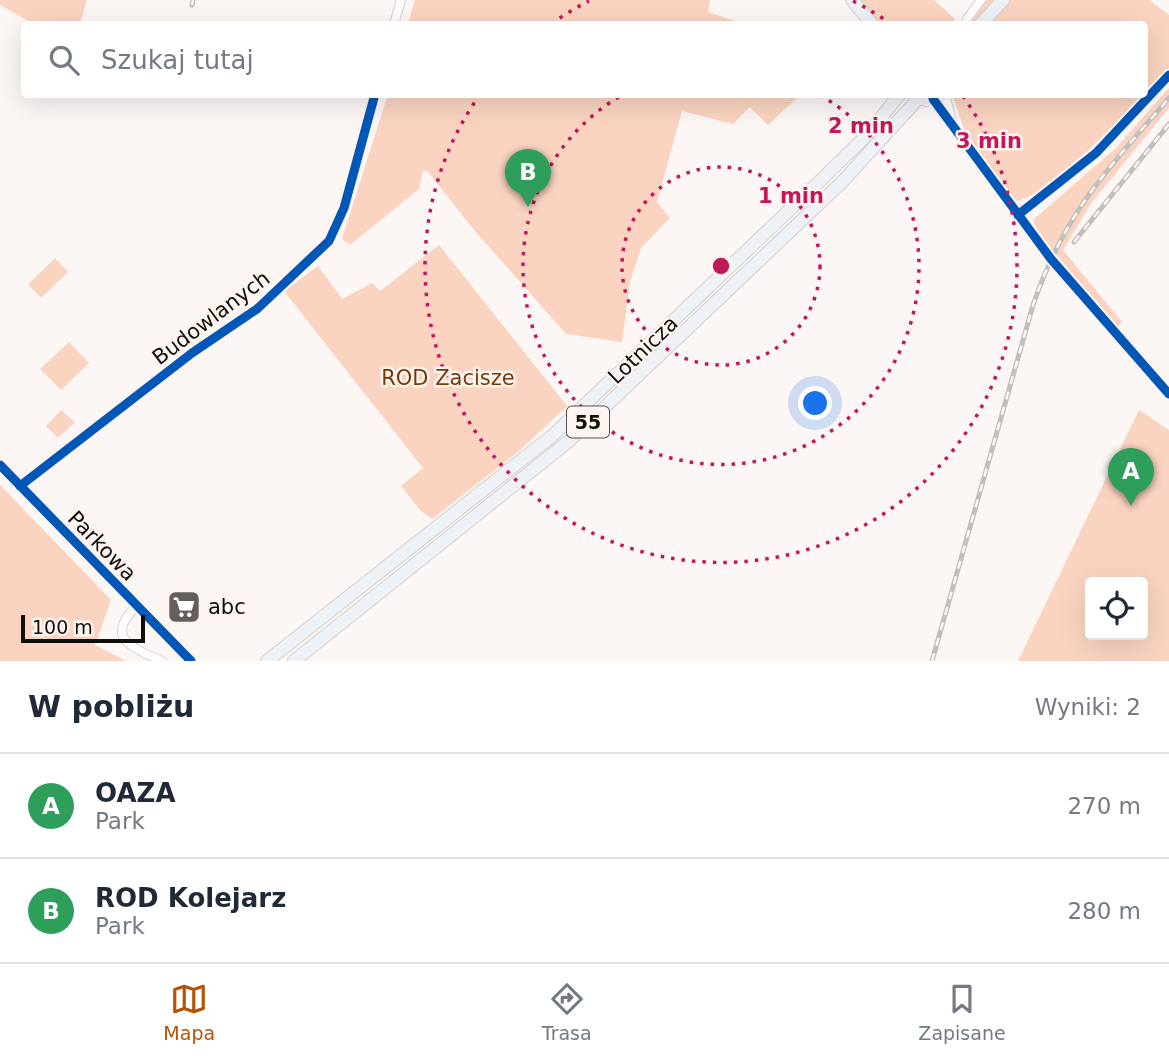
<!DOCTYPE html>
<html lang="pl">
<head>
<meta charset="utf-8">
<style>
	body { margin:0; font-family:"DejaVu Sans",sans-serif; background:#f2f2f3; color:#1f2937 }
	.controls { position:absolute; right:21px; bottom:21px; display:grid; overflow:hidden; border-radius:7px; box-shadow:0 7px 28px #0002 }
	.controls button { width:63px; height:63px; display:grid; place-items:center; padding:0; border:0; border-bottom:2px solid #e0e1e3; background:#fff; color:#1f2937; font:35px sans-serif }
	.scale { position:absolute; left:21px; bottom:18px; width:124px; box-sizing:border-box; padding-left:7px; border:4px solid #120e0c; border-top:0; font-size:19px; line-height:24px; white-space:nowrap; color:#120e0c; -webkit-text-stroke:5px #fff5f0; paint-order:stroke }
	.you { position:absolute; left:816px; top:404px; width:24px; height:24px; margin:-18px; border:5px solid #fff; border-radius:50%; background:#1a73e8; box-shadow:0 0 0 10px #1a73e833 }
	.badge { display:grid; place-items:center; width:46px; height:46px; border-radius:50%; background:#b45309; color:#fff; font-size:23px; font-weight:700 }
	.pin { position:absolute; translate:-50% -58px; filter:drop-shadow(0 2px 4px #0008) }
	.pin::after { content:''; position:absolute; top:37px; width:24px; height:21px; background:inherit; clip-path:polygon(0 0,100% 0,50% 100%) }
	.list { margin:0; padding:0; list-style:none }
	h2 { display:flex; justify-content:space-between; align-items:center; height:91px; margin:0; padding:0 28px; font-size:30px }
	h2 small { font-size:23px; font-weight:400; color:#747a83 }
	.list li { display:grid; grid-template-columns:46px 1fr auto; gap:21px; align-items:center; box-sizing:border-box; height:105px; padding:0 28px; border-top:2px solid #e0e1e3 }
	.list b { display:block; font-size:26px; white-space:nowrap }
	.list p { margin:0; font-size:23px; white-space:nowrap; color:#747a83 }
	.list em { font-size:23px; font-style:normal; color:#747a83 }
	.icon { flex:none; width:38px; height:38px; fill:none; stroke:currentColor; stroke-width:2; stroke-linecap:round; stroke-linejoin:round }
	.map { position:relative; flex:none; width:1169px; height:661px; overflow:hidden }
	.search { position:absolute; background:#fff; box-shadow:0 7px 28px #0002; left:21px; right:21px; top:21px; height:77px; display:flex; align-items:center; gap:18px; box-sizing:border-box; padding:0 24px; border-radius:7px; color:#747a83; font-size:26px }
	.sheet { height:301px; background:#fff }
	nav { display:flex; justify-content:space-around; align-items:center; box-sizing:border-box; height:98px; border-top:2px solid #e0e1e3; background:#fff; font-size:19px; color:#747a83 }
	nav a { display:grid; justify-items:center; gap:4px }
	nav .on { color:#b45309 }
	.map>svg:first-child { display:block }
	.green { fill:#fad4c1; fill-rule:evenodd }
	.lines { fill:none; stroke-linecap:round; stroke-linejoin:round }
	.minor-casing { stroke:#d7d2d0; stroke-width:10 }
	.tertiary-casing { stroke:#d7d2d0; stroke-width:11 }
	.primary-casing { stroke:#d4d0cf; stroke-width:14 }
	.minor { stroke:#fffefd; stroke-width:8 }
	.tertiary { stroke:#fffefd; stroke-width:10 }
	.primary { stroke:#eef1f5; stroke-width:12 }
	.rail-casing { stroke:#c0bfbe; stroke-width:5 }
	.rail { stroke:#fff5f0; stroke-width:2.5; stroke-dasharray:8; stroke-linecap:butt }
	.cycleway-casing { stroke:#fff5f0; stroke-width:13 }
	.cycleway { stroke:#0057b8; stroke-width:9 }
	.ring { fill:none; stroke:#c2185b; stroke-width:3.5; stroke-dasharray:3.5 7 }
	.labels { text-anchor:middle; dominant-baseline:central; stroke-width:5; stroke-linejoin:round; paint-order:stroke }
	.shield { fill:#fff5f0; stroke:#595350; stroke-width:2 }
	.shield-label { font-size:19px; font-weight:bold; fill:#120e0c }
	.street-label { font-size:21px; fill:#120e0c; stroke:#fff5f0 }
	.park-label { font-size:21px; fill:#7d3600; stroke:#fff5f0 }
	.poi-label { font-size:21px; fill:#120e0c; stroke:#fff5f0; text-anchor:start }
	.centre { fill:#c2185b; stroke:#fff5f0; stroke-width:3.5 }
	.ring-label { font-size:21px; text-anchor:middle; font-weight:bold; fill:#c2185b; stroke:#fff5f0; stroke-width:5; stroke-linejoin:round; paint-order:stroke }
</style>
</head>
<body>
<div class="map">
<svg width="1169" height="661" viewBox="0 0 1169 661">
	<rect width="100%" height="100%" fill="#fcf6f4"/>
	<g class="green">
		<path d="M 0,0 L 87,0 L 80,24 L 34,24 L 0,5 Z"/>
		<path d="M 415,0 L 710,0 L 708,12 L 744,24 L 408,24 Z"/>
		<path d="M 858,0 L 934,0 L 955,19 L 951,24 L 880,24 Z"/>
		<path d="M 987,0 L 1149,0 L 1169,15 L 1169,68 C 1132,108 1096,147 1052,180 C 1040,189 1031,198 1016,201 L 1008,194 L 966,135 L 952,94 L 1144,94 L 1144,24 L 957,24 L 959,22 L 969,21 Z"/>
		<path d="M 1169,88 L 1169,108 L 1092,202 L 1063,250 L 1122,322 L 1117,327 L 1038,233 L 1033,220 L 1116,148 Z"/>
		<path d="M 388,94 L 800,94 L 800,95 L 768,125 L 750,107 L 733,124 L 682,111 L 657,202 L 670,218 L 641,248 L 630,282 L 622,342 L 566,334 L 475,231 L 427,171 L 423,171 L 419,189 L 350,245 L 342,239 Z"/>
		<path d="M 439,245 L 567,406 L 518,452 L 432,519 L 420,510 L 401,486 L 423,468 L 284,291 L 318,266 L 342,299 L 372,283 L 380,291 Z"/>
		<path d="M 55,258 L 68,272 L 41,298 L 28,285 Z"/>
		<path d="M 69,342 L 89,363 L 61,390 L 40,369 Z"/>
		<path d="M 61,410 L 75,422 L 58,438 L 46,426 Z"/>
		<path d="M 1139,410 L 1169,430 L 1169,661 L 1018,661 ZM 1090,582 L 1143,582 L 1143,635 L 1090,635 Z"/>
		<path d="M 0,485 L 111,600 L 95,645 L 126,661 L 0,661 Z"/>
	</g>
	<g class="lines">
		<defs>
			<g id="minor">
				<path d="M 967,19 L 981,0"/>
				<path d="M 394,24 L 401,0"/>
				<path d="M 945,94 L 952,122"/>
				<path d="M 933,99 L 1051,259 L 1169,394"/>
				<path d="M 1018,215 L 1096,153 L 1169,75"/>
				<path d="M 20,486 L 192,353 L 257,309 L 329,241 L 344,208 L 375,94"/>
				<path d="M 137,606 C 103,638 133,648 162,661"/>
			</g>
			<path id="tertiary" d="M 0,465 L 191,661"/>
			<g id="primary">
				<path d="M 852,0 L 872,24"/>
				<path d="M 981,24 L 1003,0"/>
				<path d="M 914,95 L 926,100 L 943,94"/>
				<path d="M 267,661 L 552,436 L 822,179 L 867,135 L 900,94"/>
				<path d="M 294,661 L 569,441 L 842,182 L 919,98"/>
			</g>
		</defs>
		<use href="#minor" class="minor-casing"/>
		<use href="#tertiary" class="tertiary-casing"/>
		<use href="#primary" class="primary-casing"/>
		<use href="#minor" class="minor"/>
		<use href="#tertiary" class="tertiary"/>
		<use href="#primary" class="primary"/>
		<defs>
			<g id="rail">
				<path d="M 192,5 L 193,0"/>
				<path d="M 1074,242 L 1169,124"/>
				<path d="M 932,661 L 1033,305 C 1046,267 1063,232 1086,199 C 1111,163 1141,131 1169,98"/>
			</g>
		</defs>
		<use href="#rail" class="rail-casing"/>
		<use href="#rail" class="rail"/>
		<defs>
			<g id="cycleway">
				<path d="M 933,99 L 1051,259 L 1169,394"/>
				<path d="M 1018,215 L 1096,153 L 1169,75"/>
				<path d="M 0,465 L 191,661"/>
				<path d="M 20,486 L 192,353 L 257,309 L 329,241 L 344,208 L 375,94"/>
			</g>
		</defs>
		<use href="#cycleway" class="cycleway-casing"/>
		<use href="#cycleway" class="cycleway"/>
	</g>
	<g class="ring">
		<circle cx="721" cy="266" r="99"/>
		<path d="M820 95A198 198 0 1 1 622 95"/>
		<path d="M551 24A296 296 0 0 1 589 1M853 1A296 296 0 0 1 891 24M963 96A296 296 0 1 1 479 96"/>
	</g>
	<defs>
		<symbol id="supermarket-square" viewBox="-11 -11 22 22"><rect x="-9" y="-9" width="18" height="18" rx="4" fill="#645f5d" stroke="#fff5f0"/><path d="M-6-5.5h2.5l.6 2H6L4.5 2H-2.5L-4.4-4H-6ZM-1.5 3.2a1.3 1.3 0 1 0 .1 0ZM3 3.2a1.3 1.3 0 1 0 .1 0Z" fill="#fff"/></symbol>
	</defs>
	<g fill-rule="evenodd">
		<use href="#supermarket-square" x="165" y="588" width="38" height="38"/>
	</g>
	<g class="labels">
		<rect class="shield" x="567" y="406.5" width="42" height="31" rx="5"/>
		<g class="shield-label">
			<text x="588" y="422">55</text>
		</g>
		<g class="street-label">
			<text transform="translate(211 318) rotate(-37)">Budowlanych</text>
			<text transform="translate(643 350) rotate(-44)">Lotnicza</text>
			<text transform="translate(102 546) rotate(46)">Parkowa</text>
		</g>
		<g class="park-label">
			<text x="448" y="378">ROD Zacisze</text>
		</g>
		<g class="poi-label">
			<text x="208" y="607">abc</text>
		</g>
	</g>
	<circle cx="721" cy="266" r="10" class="centre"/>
	<g class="ring-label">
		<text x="861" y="133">2 min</text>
		<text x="989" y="148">3 min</text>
		<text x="791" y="203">1 min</text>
	</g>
</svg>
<div class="controls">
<button><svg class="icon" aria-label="locate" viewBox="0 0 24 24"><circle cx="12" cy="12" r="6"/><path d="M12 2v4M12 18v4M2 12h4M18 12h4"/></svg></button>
</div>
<div class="scale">100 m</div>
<div class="you"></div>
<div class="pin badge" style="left:1131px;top:506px;background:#2e9e5b">A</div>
<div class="pin badge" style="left:528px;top:207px;background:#2e9e5b">B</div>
<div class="search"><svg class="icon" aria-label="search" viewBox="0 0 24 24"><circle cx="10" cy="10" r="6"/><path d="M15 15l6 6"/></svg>Szukaj tutaj</div>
</div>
<section class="sheet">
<h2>W pobliżu<small>Wyniki: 2</small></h2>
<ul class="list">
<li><span class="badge" style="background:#2e9e5b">A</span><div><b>OAZA</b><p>Park</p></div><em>270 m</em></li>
<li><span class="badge" style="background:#2e9e5b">B</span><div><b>ROD Kolejarz</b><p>Park</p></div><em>280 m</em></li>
</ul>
</section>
<nav>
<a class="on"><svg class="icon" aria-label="map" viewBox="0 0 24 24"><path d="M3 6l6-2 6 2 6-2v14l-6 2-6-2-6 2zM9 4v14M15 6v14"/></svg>Mapa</a>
<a><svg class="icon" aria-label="directions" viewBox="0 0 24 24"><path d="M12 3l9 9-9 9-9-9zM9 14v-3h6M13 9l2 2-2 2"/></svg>Trasa</a>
<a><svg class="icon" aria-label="saved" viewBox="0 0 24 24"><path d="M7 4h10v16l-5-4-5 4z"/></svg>Zapisane</a>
</nav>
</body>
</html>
